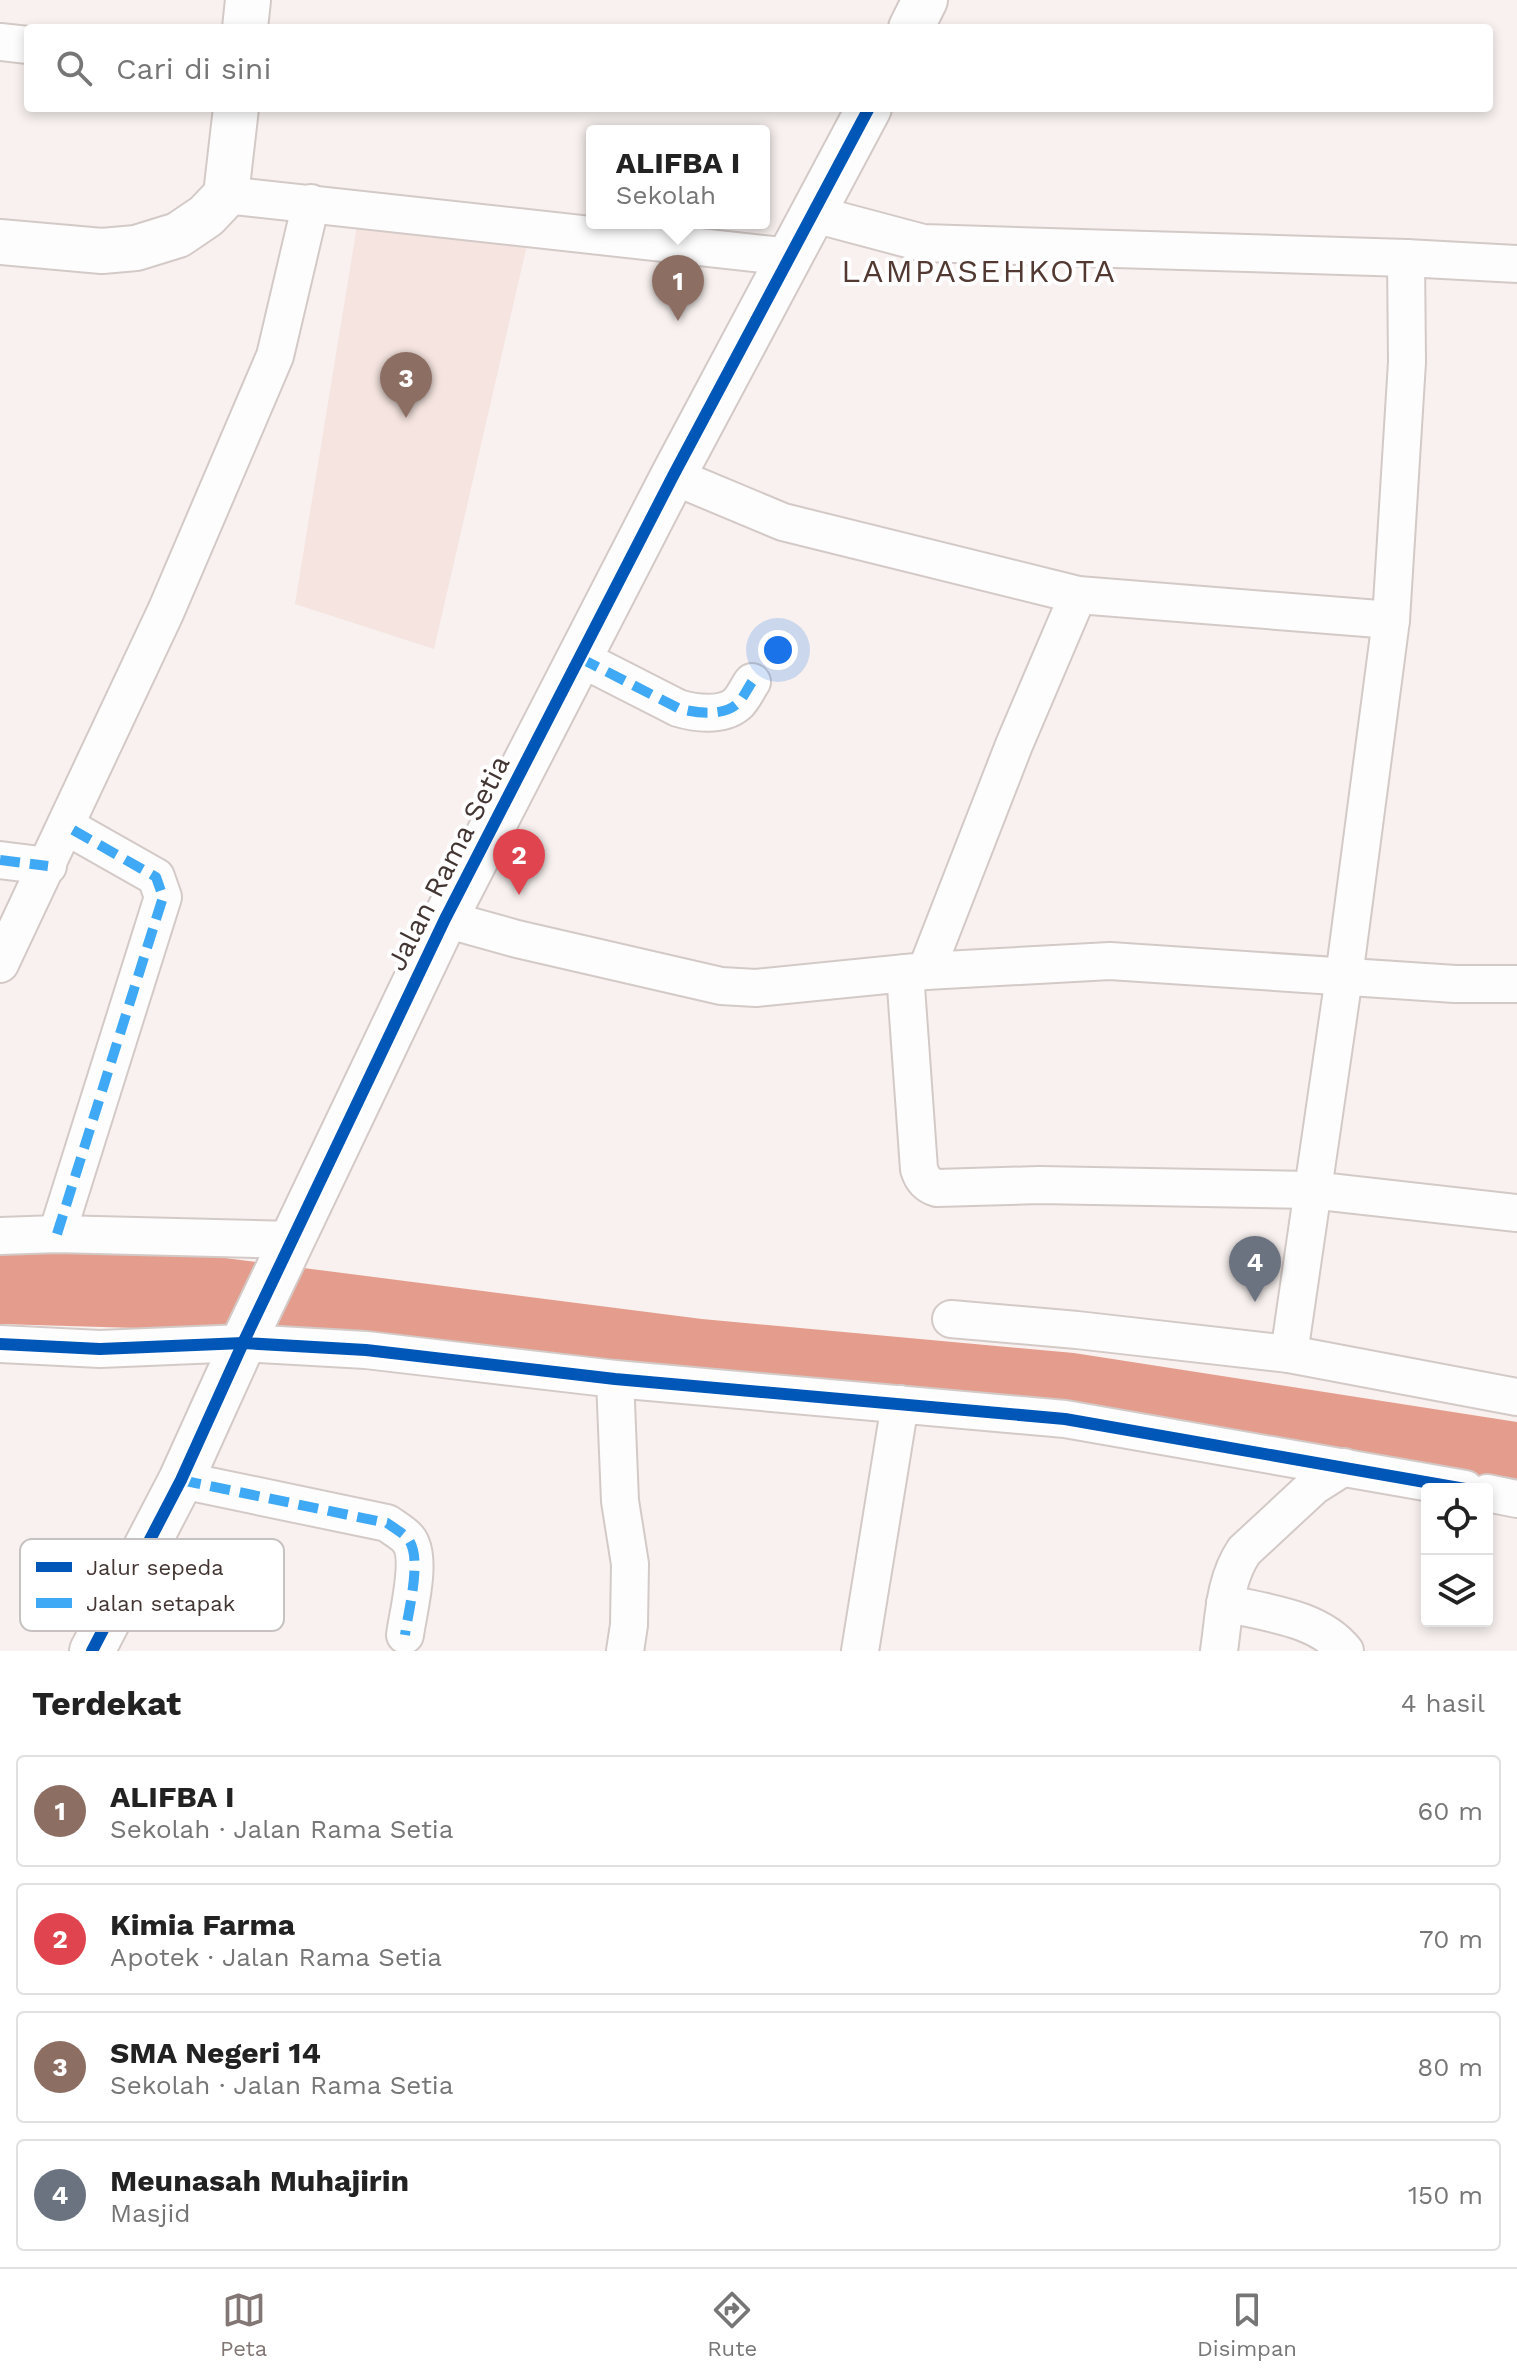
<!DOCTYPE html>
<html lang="id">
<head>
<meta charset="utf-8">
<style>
	body { margin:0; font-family:"Work Sans",sans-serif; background:#f2f2f2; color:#222 }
	.controls { position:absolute; right:24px; bottom:24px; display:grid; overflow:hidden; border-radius:8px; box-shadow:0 4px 12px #0003 }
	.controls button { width:72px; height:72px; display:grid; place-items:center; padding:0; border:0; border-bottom:2px solid #e0e0e0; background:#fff; color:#222; font:40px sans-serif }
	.you { position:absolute; left:778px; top:650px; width:28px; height:28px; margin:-20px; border:6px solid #fff; border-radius:50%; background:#1a73e8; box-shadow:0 0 0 12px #1a73e833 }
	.badge { display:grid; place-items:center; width:52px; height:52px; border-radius:50%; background:#827774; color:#fff; font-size:26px; font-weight:700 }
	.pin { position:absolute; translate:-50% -66px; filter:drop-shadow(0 2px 4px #0008) }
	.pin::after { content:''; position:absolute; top:42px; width:28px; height:24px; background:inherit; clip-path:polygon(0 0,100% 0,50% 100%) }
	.popup { position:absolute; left:586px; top:125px; width:184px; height:104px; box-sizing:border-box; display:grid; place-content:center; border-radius:8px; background:#fff; filter:drop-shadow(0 2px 6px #0005); font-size:26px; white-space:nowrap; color:#767676 }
	.popup b { font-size:30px; color:#222 }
	.popup::after { content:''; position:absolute; left:50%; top:100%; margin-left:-16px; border:16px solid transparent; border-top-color:#fff }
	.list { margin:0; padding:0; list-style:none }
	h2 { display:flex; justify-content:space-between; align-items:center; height:104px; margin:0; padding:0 32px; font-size:34px }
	h2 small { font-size:26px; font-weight:400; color:#767676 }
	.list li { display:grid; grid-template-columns:52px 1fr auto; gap:24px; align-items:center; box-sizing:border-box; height:112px; margin:0 16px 16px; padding:0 16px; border:2px solid #e0e0e0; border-radius:8px }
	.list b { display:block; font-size:30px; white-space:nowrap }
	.list p { margin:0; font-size:26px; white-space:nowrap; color:#767676 }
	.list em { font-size:26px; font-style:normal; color:#767676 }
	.icon { flex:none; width:44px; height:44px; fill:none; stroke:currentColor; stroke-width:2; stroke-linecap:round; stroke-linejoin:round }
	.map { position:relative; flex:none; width:1517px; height:1651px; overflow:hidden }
	.search { position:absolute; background:#fff; box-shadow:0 4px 12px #0003; left:24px; right:24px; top:24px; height:88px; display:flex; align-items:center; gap:20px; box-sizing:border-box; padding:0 28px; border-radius:8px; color:#767676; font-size:30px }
	.sheet { height:616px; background:#fff }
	nav { display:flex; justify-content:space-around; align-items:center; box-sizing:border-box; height:112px; border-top:2px solid #e0e0e0; background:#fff; font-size:22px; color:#767676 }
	nav a { display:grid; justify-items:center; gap:4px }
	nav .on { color:#827774 }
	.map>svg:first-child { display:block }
	.built { fill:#f5e4df }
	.water { fill:#e49d8c }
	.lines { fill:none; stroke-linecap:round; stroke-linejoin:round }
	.minor-casing { stroke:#d3cac7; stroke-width:40 }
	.tertiary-casing { stroke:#d3cac7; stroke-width:48 }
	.minor { stroke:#fefdfd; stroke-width:36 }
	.tertiary { stroke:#fefdfd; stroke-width:44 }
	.quiet { stroke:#3fa9f5; stroke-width:10; stroke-dasharray:20 10; stroke-linecap:butt }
	.cycleway-casing { stroke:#fff; stroke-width:17 }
	.cycleway { stroke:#0057b8; stroke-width:12 }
	.labels { text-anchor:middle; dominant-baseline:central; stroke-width:8; stroke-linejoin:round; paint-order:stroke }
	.street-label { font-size:28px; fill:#423532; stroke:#fff }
	.quarter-label { font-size:32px; letter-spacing:2px; fill:#523932; stroke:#fff }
	.key { fill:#fff; stroke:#c6c2c2; stroke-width:2 }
	.key-label { font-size:22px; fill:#423532 }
</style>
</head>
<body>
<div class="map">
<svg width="1517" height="1651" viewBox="0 0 1517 1651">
	<rect width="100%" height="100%" fill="#f8f1ef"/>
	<path class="built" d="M 358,220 L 530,232 L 434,649 L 295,604 Z"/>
	<path class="water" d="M 0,1250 L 210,1256 L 702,1319 L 1074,1353 L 1517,1422 L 1517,1492 L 305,1333 L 0,1324 Z"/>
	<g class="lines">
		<defs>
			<g id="minor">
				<path d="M 0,42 L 28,45"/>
				<path d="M 226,195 L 791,257"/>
				<path d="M 814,214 L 923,243 L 1406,258 L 1517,264"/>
				<path d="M 673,476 L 783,522 L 1078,595 L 1391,620"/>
				<path d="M 580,658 L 678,708 C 694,713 722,717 737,704 C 743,699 747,689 752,682"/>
				<path d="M 0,860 L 48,866"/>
				<path d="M 445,919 L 517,939 L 721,986 L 756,988 L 926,971 L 1110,961 L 1455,984 L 1517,984"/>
				<path d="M 0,964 L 166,611 L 275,356 L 311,203"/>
				<path d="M 926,971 L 1014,745 L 1078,595"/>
				<path d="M 905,973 L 919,1169 C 922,1179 927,1185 937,1188 L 1039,1185 L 1311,1190 L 1517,1213"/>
				<path d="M 57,1234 L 163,897 L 156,877 L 66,826"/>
				<path d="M 0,1236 L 57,1234 L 293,1240"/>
				<path d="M 951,1319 L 1077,1330 L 1289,1354 L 1517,1397"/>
				<path d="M 0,1344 L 100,1349 L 243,1343 L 366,1350 L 615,1379 L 1065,1419 L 1465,1489"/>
				<path d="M 1289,1354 L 1344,977 L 1391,620 L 1407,362 L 1406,258"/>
				<path d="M 615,1379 L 620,1501 L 630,1564 L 629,1625 L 625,1651"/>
				<path d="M 181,1480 L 387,1523 C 394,1528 403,1533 408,1539 C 423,1557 408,1612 405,1635"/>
				<path d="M 1487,1493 L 1517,1499"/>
				<path d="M 1225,1603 C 1265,1613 1318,1617 1345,1651"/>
				<path d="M 860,1651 L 900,1404"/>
				<path d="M 1219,1651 C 1224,1617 1224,1581 1244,1551 L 1314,1486 L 1344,1467"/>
			</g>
			<g id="tertiary">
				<path d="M 245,28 L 248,0"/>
				<path d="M 911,28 L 925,0"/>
				<path d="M 0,242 L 102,251 L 136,248 L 178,235 L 206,216 L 226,195 L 236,108"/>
				<path d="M 92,1651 L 181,1480 L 243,1343 L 445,919 L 673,476 L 869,108"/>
			</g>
		</defs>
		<use href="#minor" class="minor-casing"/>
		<use href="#tertiary" class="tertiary-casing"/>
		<use href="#minor" class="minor"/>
		<use href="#tertiary" class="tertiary"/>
		<g class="quiet">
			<path d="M 580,658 L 678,708 C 694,713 722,717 737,704 C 743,699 747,689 752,682"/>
			<path d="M 0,860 L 48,866"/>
			<path d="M 57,1234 L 163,897 L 156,877 L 66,826"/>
			<path d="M 181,1480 L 387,1523 C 394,1528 403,1533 408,1539 C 423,1557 408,1612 405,1635"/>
		</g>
		<defs>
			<g id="cycleway">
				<path d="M 0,1344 L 100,1349 L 243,1343 L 366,1350 L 615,1379 L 1065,1419 L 1465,1489"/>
				<path d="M 92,1651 L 181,1480 L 243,1343 L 445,919 L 673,476 L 869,108"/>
			</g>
		</defs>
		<use href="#cycleway" class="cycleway-casing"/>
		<use href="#cycleway" class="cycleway"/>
	</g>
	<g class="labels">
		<g class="street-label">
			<text transform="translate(448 863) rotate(-63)">Jalan Rama Setia</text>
		</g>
		<g class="quarter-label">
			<text x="979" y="271">LAMPASEHKOTA</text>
		</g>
	</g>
	<rect x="20" y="1539" width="264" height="92" rx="12" class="key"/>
	<rect x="36" y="1562" width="36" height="10" fill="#0057b8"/>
	<rect x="36" y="1598" width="36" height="10" fill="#3fa9f5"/>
	<g class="key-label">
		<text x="86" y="1575">Jalur sepeda</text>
		<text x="86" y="1611">Jalan setapak</text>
	</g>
</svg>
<div class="controls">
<button><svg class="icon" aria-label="locate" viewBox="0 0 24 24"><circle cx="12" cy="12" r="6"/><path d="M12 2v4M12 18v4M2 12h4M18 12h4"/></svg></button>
<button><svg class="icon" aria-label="layers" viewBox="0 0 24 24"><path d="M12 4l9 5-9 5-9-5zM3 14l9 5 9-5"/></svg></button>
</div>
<div class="you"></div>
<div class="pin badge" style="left:678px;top:321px;background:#8d6e63">1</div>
<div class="popup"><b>ALIFBA I</b>Sekolah</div>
<div class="pin badge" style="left:519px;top:895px;background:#e0444e">2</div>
<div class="pin badge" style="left:406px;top:418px;background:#8d6e63">3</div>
<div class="pin badge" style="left:1255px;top:1302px;background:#6b7280">4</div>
<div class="search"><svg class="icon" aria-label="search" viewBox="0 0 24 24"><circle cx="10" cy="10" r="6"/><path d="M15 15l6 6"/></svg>Cari di sini</div>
</div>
<section class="sheet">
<h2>Terdekat<small>4 hasil</small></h2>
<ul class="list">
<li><span class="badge" style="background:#8d6e63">1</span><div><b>ALIFBA I</b><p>Sekolah · Jalan Rama Setia</p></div><em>60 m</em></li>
<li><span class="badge" style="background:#e0444e">2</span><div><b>Kimia Farma</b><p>Apotek · Jalan Rama Setia</p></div><em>70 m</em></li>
<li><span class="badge" style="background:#8d6e63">3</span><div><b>SMA Negeri 14</b><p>Sekolah · Jalan Rama Setia</p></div><em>80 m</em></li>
<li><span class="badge" style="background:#6b7280">4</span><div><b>Meunasah Muhajirin</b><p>Masjid</p></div><em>150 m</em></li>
</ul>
</section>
<nav>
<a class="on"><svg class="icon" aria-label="map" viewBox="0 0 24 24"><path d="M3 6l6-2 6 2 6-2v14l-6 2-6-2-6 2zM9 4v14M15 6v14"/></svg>Peta</a>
<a><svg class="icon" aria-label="directions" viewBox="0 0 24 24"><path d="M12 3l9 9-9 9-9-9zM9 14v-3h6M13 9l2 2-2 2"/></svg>Rute</a>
<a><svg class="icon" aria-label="saved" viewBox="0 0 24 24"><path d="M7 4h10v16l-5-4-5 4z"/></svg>Disimpan</a>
</nav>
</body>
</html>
